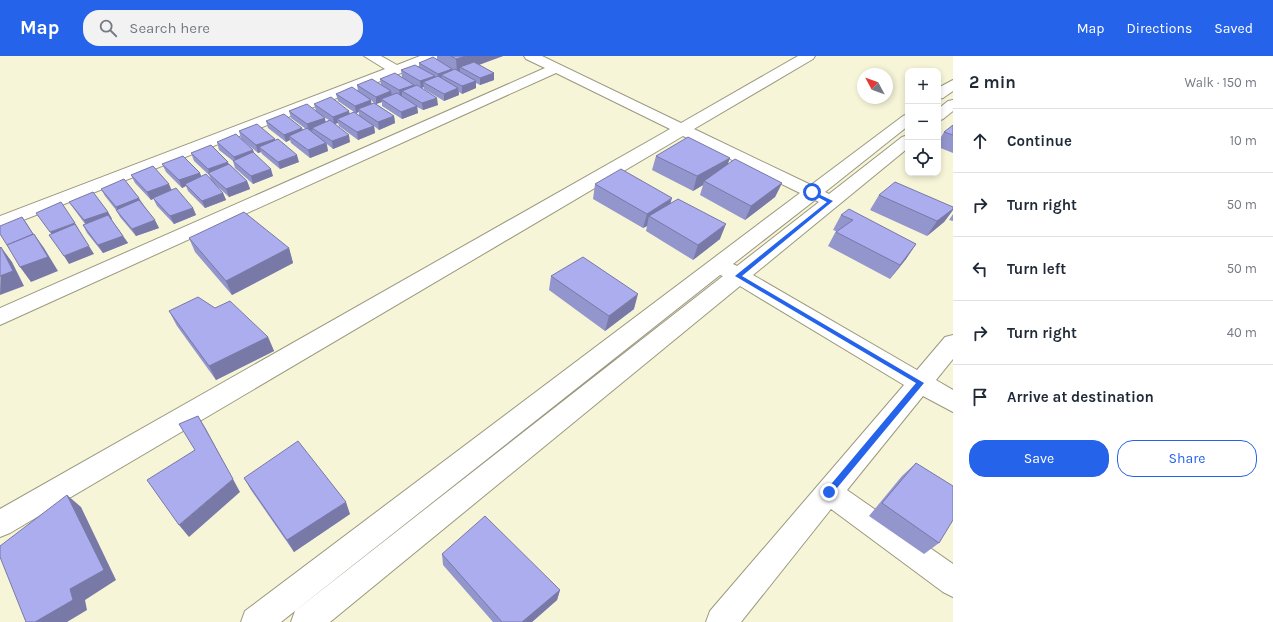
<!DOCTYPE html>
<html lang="en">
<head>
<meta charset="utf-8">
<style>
	body { margin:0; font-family:Karla,sans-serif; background:#f2f2f3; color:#1f2937 }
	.controls { position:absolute; right:12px; top:12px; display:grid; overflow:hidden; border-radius:8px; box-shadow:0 2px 6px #0003 }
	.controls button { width:36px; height:36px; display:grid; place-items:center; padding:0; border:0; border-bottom:1px solid #e0e1e3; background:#fff; color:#1f2937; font:20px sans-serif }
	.compass { position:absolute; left:857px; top:12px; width:36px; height:36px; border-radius:50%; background:#fff; box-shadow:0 2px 6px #0003; rotate:311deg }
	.stop { position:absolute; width:12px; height:12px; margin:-9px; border:3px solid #2563eb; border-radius:50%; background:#fff }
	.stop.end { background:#2563eb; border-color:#fff; box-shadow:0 1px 4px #0008 }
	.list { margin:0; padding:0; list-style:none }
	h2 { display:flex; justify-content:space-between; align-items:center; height:52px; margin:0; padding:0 16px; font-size:17px }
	h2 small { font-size:13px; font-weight:400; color:#747a83 }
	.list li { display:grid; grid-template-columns:26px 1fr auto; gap:12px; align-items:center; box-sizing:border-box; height:64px; padding:0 16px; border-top:1px solid #e0e1e3 }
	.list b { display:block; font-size:15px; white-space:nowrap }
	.list em { font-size:13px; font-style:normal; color:#747a83 }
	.actions { display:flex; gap:8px; padding:12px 16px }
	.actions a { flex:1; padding:9px 0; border:1px solid #2563eb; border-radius:16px; text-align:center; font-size:14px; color:#2563eb }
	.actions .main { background:#2563eb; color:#fff }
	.icon { flex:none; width:22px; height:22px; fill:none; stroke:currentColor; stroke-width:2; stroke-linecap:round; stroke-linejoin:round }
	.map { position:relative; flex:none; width:953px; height:566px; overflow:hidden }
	header { display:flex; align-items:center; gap:24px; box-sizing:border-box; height:56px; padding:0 20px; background:#2563eb; color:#fff }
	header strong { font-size:19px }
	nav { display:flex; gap:22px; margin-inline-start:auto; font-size:14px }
	.search { width:280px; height:36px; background:#f2f2f3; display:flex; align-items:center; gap:10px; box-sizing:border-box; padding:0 14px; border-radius:16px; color:#747a83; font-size:15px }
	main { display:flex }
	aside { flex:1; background:#fff }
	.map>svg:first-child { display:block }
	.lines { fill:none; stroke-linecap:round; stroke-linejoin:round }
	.minor-casing { stroke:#9b987e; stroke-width:2 }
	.minor { fill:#fff; fill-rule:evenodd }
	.wall { fill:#9395cd; fill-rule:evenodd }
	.shaded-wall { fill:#7879a7 }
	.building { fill:#abadee; stroke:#7879a7 }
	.route { fill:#2563eb }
</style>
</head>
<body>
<header>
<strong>Map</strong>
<div class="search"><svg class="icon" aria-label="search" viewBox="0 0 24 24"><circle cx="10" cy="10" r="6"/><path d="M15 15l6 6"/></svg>Search here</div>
<nav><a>Map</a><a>Directions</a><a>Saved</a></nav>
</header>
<main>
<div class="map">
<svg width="953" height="566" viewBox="0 0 953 566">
	<rect width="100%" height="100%" fill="#f7f5d8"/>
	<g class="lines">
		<defs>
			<g id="minor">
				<path d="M 364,0 L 381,0 L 397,9 L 420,0 L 439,0 L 437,3 L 0,173 L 0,160 L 385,13 Z"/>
				<path d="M 524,0 L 542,0 L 681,67 L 798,0 L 815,0 L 813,3 L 694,73 L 811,129 L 903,60 L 908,58 L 908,70 L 825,136 L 829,138 L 902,81 L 908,79 L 908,92 L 753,219 L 917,314 L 945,281 L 953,279 L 953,303 L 936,324 L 953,334 L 953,356 L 923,340 L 847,434 L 953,508 L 953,541 L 943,536 L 831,453 L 741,566 L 706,566 L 710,555 L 904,329 L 740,230 L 330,566 L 291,566 L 295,555 L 723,220 L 720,219 L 281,566 L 241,566 L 245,555 L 800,137 L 683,80 L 10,477 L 0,481 L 0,453 L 670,73 L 556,17 L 0,269 L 0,252 L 545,12 L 526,3 ZM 815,144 L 819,146 L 737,210 L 733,208 Z"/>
				<path d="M 953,24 L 953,35 L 943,42 L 938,43 L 938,32 Z"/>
				<path d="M 953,44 L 953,55 L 943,63 L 938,65 L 938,53 L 948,45 Z"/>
			</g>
		</defs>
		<use href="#minor" class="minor-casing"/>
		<use href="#minor" class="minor"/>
	</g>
	<g class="wall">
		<path d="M 437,0 L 503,0 L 479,9 L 494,17 L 494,24 L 480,29 L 476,27 L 476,32 L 462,38 L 459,36 L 459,39 L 444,45 L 424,33 L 424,31 L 422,32 L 438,49 L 423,54 L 417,51 L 418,57 L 402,63 L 382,50 L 382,46 L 376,48 L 394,60 L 395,67 L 379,74 L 374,70 L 375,77 L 358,84 L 339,70 L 338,67 L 335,68 L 350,86 L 333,93 L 327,88 L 328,95 L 310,102 L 291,87 L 290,84 L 286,86 L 268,72 L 266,65 L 302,72 L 303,74 L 306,73 L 291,62 L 289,55 L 316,55 L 314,48 L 350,58 L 354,56 L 338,45 L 336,38 L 358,35 L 357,29 L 381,29 L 380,23 L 402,21 L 401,14 L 419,11 L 419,7 L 437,4 ZM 371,44 L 374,47 L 371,48 ZM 359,56 L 359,60 L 356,57 ZM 322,60 L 329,64 L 326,66 Z"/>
		<path d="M 953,69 L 953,97 L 938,91 L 938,86 L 944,76 Z"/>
		<path d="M 239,75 L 275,84 L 299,106 L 280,113 L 262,98 L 261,96 L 258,97 L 241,83 Z"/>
		<path d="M 217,86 L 253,94 L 254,97 L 273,120 L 253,128 L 235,112 L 233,105 L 219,94 Z"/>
		<path d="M 191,97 L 229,108 L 247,125 L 250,133 L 229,141 L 214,127 L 223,137 L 226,144 L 205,152 L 188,135 L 186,130 L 182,132 L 166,116 L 162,108 L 211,124 L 209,119 L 194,105 Z"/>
		<path d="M 656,100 L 728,108 L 782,127 L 775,141 L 745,164 L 700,139 L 703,129 L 693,135 L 652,114 Z"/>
		<path d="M 131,119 L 172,134 L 193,152 L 196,159 L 174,168 L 157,150 L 153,142 L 151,144 L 135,127 Z"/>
		<path d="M 595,128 L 671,147 L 720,183 L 693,204 L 646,175 L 647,170 L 643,172 L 593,143 Z"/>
		<path d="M 101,133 L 139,142 L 159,172 L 136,180 L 120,161 L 116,154 L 105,140 Z"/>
		<path d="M 879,139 L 953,151 L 953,154 L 944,166 L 927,180 L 870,154 Z"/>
		<path d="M 69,146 L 108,156 L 112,163 L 111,163 L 123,180 L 128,187 L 103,197 L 87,177 L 83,169 L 85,168 L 74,153 Z"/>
		<path d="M 953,158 L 953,165 L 949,164 Z"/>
		<path d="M 841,159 L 916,188 L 906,203 L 890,223 L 828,190 L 836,175 L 833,174 Z"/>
		<path d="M 189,182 L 289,192 L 293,207 L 232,239 L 195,196 Z"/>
		<path d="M 551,220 L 634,253 L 605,275 L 549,234 Z"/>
		<path d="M 215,252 L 268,281 L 274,295 L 216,324 L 177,270 L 169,255 Z"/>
		<path d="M 916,407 L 939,487 L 924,498 L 869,460 L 902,420 Z"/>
		<path d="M 244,422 L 350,458 L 294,496 L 251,434 Z"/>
		<path d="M 442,498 L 560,534 L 557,544 L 532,566 L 493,566 L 443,509 Z"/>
	</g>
	<g class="shaded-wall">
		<path d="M 466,0 L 503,0 L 464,14 L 460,11 L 460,16 L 457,17 L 456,3 Z"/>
		<path d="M 452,13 L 452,20 L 441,19 L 442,23 L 438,25 L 438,18 Z"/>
		<path d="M 494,17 L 494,24 L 480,29 L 480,22 Z"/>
		<path d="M 435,20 L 435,27 L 423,26 L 424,31 L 421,32 L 420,25 Z"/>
		<path d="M 476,25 L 476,32 L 462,38 L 462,30 Z"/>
		<path d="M 414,29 L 415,36 L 402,35 L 402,40 L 400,41 L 399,34 Z"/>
		<path d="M 458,32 L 459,39 L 444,45 L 444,38 Z"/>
		<path d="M 391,35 L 392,42 L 381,43 L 382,46 L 376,48 L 376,41 Z"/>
		<path d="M 437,42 L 438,49 L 423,54 L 422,47 Z"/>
		<path d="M 371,44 L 372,51 L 358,53 L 359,56 L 356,57 L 355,50 Z"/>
		<path d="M 417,50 L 418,57 L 402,63 L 401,56 Z"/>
		<path d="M 349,55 L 351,62 L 337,63 L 338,67 L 334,68 L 333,61 Z"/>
		<path d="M 394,60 L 395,67 L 379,74 L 378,66 Z"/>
		<path d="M 325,62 L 326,69 L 312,72 L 313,74 L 309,75 L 307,68 Z"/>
		<path d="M 374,70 L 375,77 L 358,84 L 357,76 Z"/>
		<path d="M 302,72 L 304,80 L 289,80 L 290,84 L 286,86 L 284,79 Z"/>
		<path d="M 349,79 L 350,86 L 333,93 L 332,85 Z"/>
		<path d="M 275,83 L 277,90 L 259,91 L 261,96 L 258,97 L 256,89 Z"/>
		<path d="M 326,87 L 328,95 L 310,102 L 308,94 Z"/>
		<path d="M 253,94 L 255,101 L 236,108 L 234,101 Z"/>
		<path d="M 297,99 L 299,106 L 280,113 L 278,106 Z"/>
		<path d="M 730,102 L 725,116 L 704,125 L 703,129 L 693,135 L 697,120 Z"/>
		<path d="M 228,106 L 230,113 L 210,118 L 208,113 Z"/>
		<path d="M 271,113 L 273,120 L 253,128 L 251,120 Z"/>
		<path d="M 200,117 L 203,124 L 185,128 L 186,130 L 182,132 L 179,124 Z"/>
		<path d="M 247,125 L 250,133 L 229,141 L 226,133 Z"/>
		<path d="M 782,127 L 775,141 L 745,164 L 751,150 Z"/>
		<path d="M 169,128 L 172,135 L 151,144 L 147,136 Z"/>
		<path d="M 223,137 L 226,144 L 205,152 L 202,145 Z"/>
		<path d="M 139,142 L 142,150 L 120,158 L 116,151 Z"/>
		<path d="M 672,142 L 668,156 L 649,160 L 647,170 L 643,172 L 647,158 Z"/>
		<path d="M 193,152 L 196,159 L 174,168 L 170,160 Z"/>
		<path d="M 953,153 L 953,154 L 944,166 L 927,180 L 937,165 Z"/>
		<path d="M 108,156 L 112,163 L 88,172 L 84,164 Z"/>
		<path d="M 22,161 L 27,168 L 40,189 L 9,191 Z"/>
		<path d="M 155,164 L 159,172 L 136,180 L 132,173 Z"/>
		<path d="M 75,167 L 79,174 L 55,183 L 50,176 Z"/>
		<path d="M 726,168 L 720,183 L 693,204 L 698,189 Z"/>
		<path d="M 34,178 L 44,192 L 58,215 L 31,226 L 20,211 Z"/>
		<path d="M 123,180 L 128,187 L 103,197 L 98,189 Z"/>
		<path d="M 916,188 L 906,203 L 890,223 L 900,209 Z"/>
		<path d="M 89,190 L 94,198 L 69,208 L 64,200 Z"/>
		<path d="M 1,191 L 12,206 L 24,230 L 0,239 Z"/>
		<path d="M 289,192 L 293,207 L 232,239 L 226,225 Z"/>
		<path d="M 638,238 L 634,253 L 605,275 L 609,260 Z"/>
		<path d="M 268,281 L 274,295 L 216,324 L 209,310 Z"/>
		<path d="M 198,360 L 206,373 L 240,436 L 189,481 L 179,469 L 233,423 Z"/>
		<path d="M 67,439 L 81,451 L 116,524 L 85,544 L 87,554 L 67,566 L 35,566 L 70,533 Z"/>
		<path d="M 346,446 L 350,458 L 294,496 L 287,484 Z"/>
		<path d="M 560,534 L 557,544 L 532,566 L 522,566 Z"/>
	</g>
	<g class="building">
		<path d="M 451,0 L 466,0 L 456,3 Z"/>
		<path d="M 433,1 L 452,13 L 438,18 L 419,7 Z"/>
		<path d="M 474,6 L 494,17 L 480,22 L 460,11 Z"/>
		<path d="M 415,9 L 435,20 L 420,25 L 401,14 Z"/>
		<path d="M 455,13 L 476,25 L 462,30 L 441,19 Z"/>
		<path d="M 395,17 L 414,29 L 399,34 L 380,23 Z"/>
		<path d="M 438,20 L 458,32 L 444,38 L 423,26 Z"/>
		<path d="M 372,23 L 391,35 L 376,41 L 357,29 Z"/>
		<path d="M 417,29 L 437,42 L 422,47 L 402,35 Z"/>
		<path d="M 352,31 L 371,44 L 355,50 L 336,38 Z"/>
		<path d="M 397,37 L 417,50 L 401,56 L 381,43 Z"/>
		<path d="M 331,41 L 349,55 L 333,61 L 314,48 Z"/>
		<path d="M 374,47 L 394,60 L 378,66 L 358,53 Z"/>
		<path d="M 307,48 L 325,62 L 307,68 L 289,55 Z"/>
		<path d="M 354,56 L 374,70 L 357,76 L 337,63 Z"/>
		<path d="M 284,58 L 302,72 L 284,79 L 266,65 Z"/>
		<path d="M 330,64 L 349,79 L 332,85 L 312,72 Z"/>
		<path d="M 257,68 L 275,83 L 256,89 L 239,75 Z"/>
		<path d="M 953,69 L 953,79 L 944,76 Z"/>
		<path d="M 307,72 L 326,87 L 308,94 L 289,80 Z"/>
		<path d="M 236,78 L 253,94 L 234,101 L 217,86 Z"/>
		<path d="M 688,81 L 730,102 L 697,120 L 656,100 Z"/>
		<path d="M 278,83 L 297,99 L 278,106 L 259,91 Z"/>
		<path d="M 211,89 L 228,106 L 208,113 L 191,97 Z"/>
		<path d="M 253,96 L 271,113 L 251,120 L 233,105 Z"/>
		<path d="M 183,100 L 200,117 L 179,124 L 162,108 Z"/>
		<path d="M 735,103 L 782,127 L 751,150 L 704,125 Z"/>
		<path d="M 229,108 L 247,125 L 226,133 L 208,117 Z"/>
		<path d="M 153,110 L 169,128 L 147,136 L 131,119 Z"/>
		<path d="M 621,113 L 672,142 L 647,158 L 595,128 Z"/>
		<path d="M 206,118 L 223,137 L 202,145 L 185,128 Z"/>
		<path d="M 124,123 L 139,142 L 116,151 L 101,133 Z"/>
		<path d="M 895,126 L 953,151 L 953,153 L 937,165 L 879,139 Z"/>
		<path d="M 176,132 L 193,152 L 170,160 L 153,142 Z"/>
		<path d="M 93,136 L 108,156 L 84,164 L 69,146 Z"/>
		<path d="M 678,143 L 726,168 L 698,189 L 649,160 Z"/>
		<path d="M 139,144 L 155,164 L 132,173 L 116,154 Z"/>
		<path d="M 61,146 L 75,167 L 50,176 L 36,157 Z"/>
		<path d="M 849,153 L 916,188 L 900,209 L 836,176 L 853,164 L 841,159 Z"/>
		<path d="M 244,156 L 289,192 L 226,225 L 189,182 Z"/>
		<path d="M 108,159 L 123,180 L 98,189 L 83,169 Z"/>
		<path d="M 22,161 L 33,178 L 7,189 L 0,178 L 0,170 Z"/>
		<path d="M 75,168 L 89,190 L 64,200 L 49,179 Z"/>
		<path d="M 34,178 L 48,201 L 20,211 L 7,189 Z"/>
		<path d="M 1,191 L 13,215 L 0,220 L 0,192 Z"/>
		<path d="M 583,201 L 638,238 L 609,260 L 551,220 Z"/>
		<path d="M 198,241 L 215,252 L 230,245 L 268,281 L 209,310 L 169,255 Z"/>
		<path d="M 198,360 L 233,423 L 179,469 L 147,424 L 195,394 L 179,368 Z"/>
		<path d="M 298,385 L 346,446 L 287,484 L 244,422 Z"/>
		<path d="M 916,407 L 953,430 L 953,464 L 939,487 L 882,447 Z"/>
		<path d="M 67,439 L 104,514 L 70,533 L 73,544 L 35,566 L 26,566 L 0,501 L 0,490 Z"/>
		<path d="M 485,460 L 560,534 L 522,566 L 502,566 L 442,498 Z"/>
	</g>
	<path class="route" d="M 812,135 L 833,145 L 742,220 L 924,327 L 832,438 L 829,439 L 827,438 L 827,433 L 916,327 L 735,220 L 827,146 L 810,137 Z"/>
</svg>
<div class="controls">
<button>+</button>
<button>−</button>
<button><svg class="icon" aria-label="locate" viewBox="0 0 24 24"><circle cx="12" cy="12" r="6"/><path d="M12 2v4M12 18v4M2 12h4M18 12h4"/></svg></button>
</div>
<svg class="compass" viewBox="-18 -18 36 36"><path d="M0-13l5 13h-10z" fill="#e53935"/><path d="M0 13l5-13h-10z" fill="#747a83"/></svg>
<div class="stop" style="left:812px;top:136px"></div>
<div class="stop end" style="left:829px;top:436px"></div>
</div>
<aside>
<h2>2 min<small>Walk · 150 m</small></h2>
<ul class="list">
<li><svg class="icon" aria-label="ahead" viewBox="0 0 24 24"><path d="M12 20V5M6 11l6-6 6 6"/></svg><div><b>Continue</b></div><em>10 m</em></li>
<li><svg class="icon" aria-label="right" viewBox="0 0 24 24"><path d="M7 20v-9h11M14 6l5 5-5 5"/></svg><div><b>Turn right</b></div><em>50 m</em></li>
<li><svg class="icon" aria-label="left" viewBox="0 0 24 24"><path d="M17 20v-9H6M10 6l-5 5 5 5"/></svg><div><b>Turn left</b></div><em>50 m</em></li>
<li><svg class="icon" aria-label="right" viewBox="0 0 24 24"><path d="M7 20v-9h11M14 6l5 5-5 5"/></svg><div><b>Turn right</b></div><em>40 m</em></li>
<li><svg class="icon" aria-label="arrive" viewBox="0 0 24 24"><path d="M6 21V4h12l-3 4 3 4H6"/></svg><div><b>Arrive at destination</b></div></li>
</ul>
<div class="actions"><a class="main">Save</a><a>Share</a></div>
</aside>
</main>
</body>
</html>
